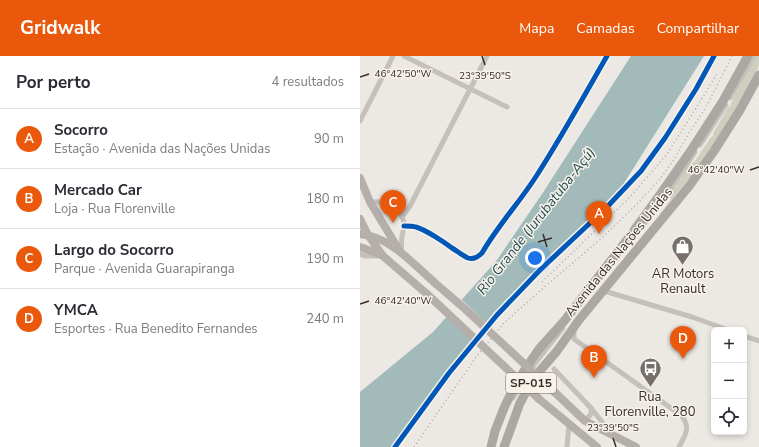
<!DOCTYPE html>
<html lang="pt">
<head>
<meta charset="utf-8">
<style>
	body { margin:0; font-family:"Nunito Sans",sans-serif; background:#f7f7f7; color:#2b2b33 }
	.controls { position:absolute; right:12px; bottom:12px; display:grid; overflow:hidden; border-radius:6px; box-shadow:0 2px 6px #0003 }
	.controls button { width:36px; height:36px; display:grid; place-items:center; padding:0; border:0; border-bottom:1px solid #e1e1e2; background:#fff; color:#2b2b33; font:20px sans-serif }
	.you { position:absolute; left:175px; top:202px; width:14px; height:14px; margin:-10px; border:3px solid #fff; border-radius:50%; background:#1a73e8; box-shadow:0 0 0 6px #1a73e833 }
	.badge { display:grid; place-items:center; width:26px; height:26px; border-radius:50%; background:#ea580c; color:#fff; font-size:13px; font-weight:700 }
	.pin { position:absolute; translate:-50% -33px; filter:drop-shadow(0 1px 2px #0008) }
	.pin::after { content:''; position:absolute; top:21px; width:14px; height:12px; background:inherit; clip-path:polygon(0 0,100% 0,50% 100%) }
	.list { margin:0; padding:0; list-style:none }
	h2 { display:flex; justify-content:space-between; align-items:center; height:52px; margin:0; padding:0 16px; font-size:17px }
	h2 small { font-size:13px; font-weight:400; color:#7c7c81 }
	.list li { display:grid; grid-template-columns:26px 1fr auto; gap:12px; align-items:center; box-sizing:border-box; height:60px; padding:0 16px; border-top:1px solid #e1e1e2 }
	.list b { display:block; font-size:15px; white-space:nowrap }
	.list p { margin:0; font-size:13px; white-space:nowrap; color:#7c7c81 }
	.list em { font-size:13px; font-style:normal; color:#7c7c81 }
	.icon { flex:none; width:22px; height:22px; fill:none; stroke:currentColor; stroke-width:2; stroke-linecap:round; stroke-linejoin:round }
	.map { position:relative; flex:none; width:399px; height:391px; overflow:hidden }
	header { display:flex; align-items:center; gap:24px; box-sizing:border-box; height:56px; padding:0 20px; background:#ea580c; color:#fff }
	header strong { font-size:19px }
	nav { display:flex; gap:22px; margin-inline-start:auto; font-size:14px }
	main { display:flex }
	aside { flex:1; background:#fff }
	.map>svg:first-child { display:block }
	.green { fill:#cdd0bf }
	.water { fill:#a2bbba }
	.pier { fill:#ece8e3 }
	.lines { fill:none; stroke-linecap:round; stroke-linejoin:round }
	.street { stroke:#c5c0bc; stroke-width:5 }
	.primary { stroke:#b4afab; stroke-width:8 }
	.highway { stroke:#aba7a2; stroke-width:9 }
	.rail { stroke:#ada9a6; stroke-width:1.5; stroke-dasharray:1 3; stroke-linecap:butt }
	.primary-bridge { stroke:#b4afab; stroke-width:8 }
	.cycleway-casing { stroke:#f8f2eb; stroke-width:8 }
	.cycleway { stroke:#0057b8; stroke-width:5 }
	.ticks { fill:none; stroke:#362e2a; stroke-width:1.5 }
	.labels { text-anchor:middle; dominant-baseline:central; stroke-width:3; stroke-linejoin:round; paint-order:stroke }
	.shield { fill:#f8f2eb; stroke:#706964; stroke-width:1 }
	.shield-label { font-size:12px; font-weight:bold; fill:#362e2a }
	.street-label { font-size:13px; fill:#362e2a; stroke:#f8f2eb }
	.poi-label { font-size:13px; fill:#362e2a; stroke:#f8f2eb }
	.water-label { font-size:14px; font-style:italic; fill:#254f52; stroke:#f8f2eb }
	.ticks-label { font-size:10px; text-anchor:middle; fill:#362e2a; stroke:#f8f2eb; stroke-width:3; stroke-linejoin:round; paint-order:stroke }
</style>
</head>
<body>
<header>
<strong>Gridwalk</strong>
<nav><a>Mapa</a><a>Camadas</a><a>Compartilhar</a></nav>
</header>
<main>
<aside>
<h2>Por perto<small>4 resultados</small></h2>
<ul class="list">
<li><span class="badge">A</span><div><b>Socorro</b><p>Estação · Avenida das Nações Unidas</p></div><em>90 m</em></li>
<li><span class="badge">B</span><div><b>Mercado Car</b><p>Loja · Rua Florenville</p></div><em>180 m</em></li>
<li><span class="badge">C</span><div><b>Largo do Socorro</b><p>Parque · Avenida Guarapiranga</p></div><em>190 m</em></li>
<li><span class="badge">D</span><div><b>YMCA</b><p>Esportes · Rua Benedito Fernandes</p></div><em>240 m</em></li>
</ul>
</aside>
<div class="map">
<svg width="399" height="391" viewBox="0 0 399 391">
	<rect width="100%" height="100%" fill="#ece8e3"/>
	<path class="green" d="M 396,0 L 399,0 L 399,8 L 398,12 L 381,43 L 381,44 L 347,98 L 331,120 L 297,162 L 311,143 L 309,138 L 315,130 L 316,131 L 317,129 L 316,128 L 319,124 L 320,124 L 322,121 L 322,120 L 326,112 L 335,105 L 351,81 L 352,81 L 354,78 L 353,77 L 369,50 L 370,51 L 371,49 L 371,46 L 372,46 L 373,43 Z"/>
	<path class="water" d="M 271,0 L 344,0 L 261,132 L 194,204 L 137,257 L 82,322 L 41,380 L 31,391 L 0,391 L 0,336 L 73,276 L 137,204 L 182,138 Z"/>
	<path class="pier" d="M 100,242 L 129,270 L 115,287 L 85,259 Z"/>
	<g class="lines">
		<g class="street">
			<path d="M 44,0 L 147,51"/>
			<path d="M 370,42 L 394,0"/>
			<path d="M 0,65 L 33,0"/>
			<path d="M 340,89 L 366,49"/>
			<path d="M 10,146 C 23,144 43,153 44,168 C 44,172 43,176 42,180 C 41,185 42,191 41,196"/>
			<path d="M 42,161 L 50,150 L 127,0"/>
			<path d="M 281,172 L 312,131 L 335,96"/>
			<path d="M 0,198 L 5,200 L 19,200"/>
			<path d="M 244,235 L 332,261 L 368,274"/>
			<path d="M 214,273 L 214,283 L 322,360 C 331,373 325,379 319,391"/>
			<path d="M 384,280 L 399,285"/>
			<path d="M 194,313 L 231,352 L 250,376"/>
			<path d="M 153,342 L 176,306 L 203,272"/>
			<path d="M 225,365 L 231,358 L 231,352"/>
			<path d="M 207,391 L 209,368"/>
		</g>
		<g class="primary">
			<path d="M 0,122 L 10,146 L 39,194"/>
			<path d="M 0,163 L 8,179 L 23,200 L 67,238"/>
			<path d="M 0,178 C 31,181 53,208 75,227"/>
			<path d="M 0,191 L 22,199"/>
			<path d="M 186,328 L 225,365 L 276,391"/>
			<path d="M 179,343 L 237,391"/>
		</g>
		<g class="highway">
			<path d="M 131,391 L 135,375 L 144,352 L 155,329 L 168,309 L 179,293 L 205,264 L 270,180 L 302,136 L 332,93 L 363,45 L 388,0"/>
			<path d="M 144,391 L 160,347 L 173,323 L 197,295 L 219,264 L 330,129 L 354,95 L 380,54 L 399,19"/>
		</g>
		<g class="rail">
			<path d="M 182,226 L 270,141 L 307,98 L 328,65 L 357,18"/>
			<path d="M 54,391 L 116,301 L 144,267 L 189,227 L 208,211 L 243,181 L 278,147 L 300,123 L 315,102 L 329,77 L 345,53 L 372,0"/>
		</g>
		<g class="primary-bridge">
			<path d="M 75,227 L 104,252 L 186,328"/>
			<path d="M 67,238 L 179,343"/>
		</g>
		<defs>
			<g id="cycleway">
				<path d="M 44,170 C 48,170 53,170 56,171 C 66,174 84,186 92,192 C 97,195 103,200 108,202 C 114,204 118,201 122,197 C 138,169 160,146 177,119 C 202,80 224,40 247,0"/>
				<path d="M 35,391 L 89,317 L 137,259 L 181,213 L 246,152 L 281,115 L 305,82 L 336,33 L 354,0"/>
			</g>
		</defs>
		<use href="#cycleway" class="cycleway-casing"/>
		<use href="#cycleway" class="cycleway"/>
	</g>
	<path class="ticks" d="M 122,0 L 125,9M 0,21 L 9,18M 390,114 L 399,111M 183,178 L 187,191M 178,186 L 192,182M 0,248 L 9,245M 253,382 L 256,391"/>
	<defs>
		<symbol id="shop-pin" viewBox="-11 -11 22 30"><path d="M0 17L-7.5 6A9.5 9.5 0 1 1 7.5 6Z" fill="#766f6b" stroke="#f8f2eb"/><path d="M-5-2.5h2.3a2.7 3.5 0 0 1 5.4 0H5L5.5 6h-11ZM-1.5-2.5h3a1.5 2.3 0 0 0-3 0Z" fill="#fff"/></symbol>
		<symbol id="bus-pin" viewBox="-11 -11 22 30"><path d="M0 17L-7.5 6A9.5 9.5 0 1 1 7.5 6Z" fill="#766f6b" stroke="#f8f2eb"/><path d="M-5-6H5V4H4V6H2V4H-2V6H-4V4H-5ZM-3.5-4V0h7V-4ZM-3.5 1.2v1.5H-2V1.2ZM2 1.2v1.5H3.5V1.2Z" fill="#fff"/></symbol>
	</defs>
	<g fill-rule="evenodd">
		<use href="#shop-pin" x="310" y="178" width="25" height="34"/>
		<use href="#bus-pin" x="278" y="300" width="25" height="34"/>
	</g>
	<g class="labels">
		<rect class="shield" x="146" y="317" width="50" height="20" rx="3"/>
		<g class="shield-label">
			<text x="171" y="327">SP-015</text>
		</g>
		<g class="street-label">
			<text transform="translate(259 196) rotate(-51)">Avenida das Nações Unidas</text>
		</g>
		<g class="poi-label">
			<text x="323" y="218">AR Motors<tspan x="323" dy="15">Renault</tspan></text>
			<text x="290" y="341">Rua<tspan x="290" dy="15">Florenville, 280</tspan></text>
		</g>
		<g class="water-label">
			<text transform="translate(176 165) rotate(-52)">Rio Grande (Jurubatuba-Açú)</text>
		</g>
	</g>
	<g class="ticks-label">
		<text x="43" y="21">46°42'50"W</text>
		<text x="125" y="23">23°39'50"S</text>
		<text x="356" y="117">46°42'40"W</text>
		<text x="43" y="248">46°42'40"W</text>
		<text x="253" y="375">23°39'50"S</text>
	</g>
</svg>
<div class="controls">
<button>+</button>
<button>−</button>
<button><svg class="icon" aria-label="locate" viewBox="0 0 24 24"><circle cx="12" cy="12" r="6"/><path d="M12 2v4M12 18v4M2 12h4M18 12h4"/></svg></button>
</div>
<div class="you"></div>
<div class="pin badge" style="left:239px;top:178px">A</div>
<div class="pin badge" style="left:234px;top:322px">B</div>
<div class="pin badge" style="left:33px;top:167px">C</div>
<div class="pin badge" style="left:323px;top:303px">D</div>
</div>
</main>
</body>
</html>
